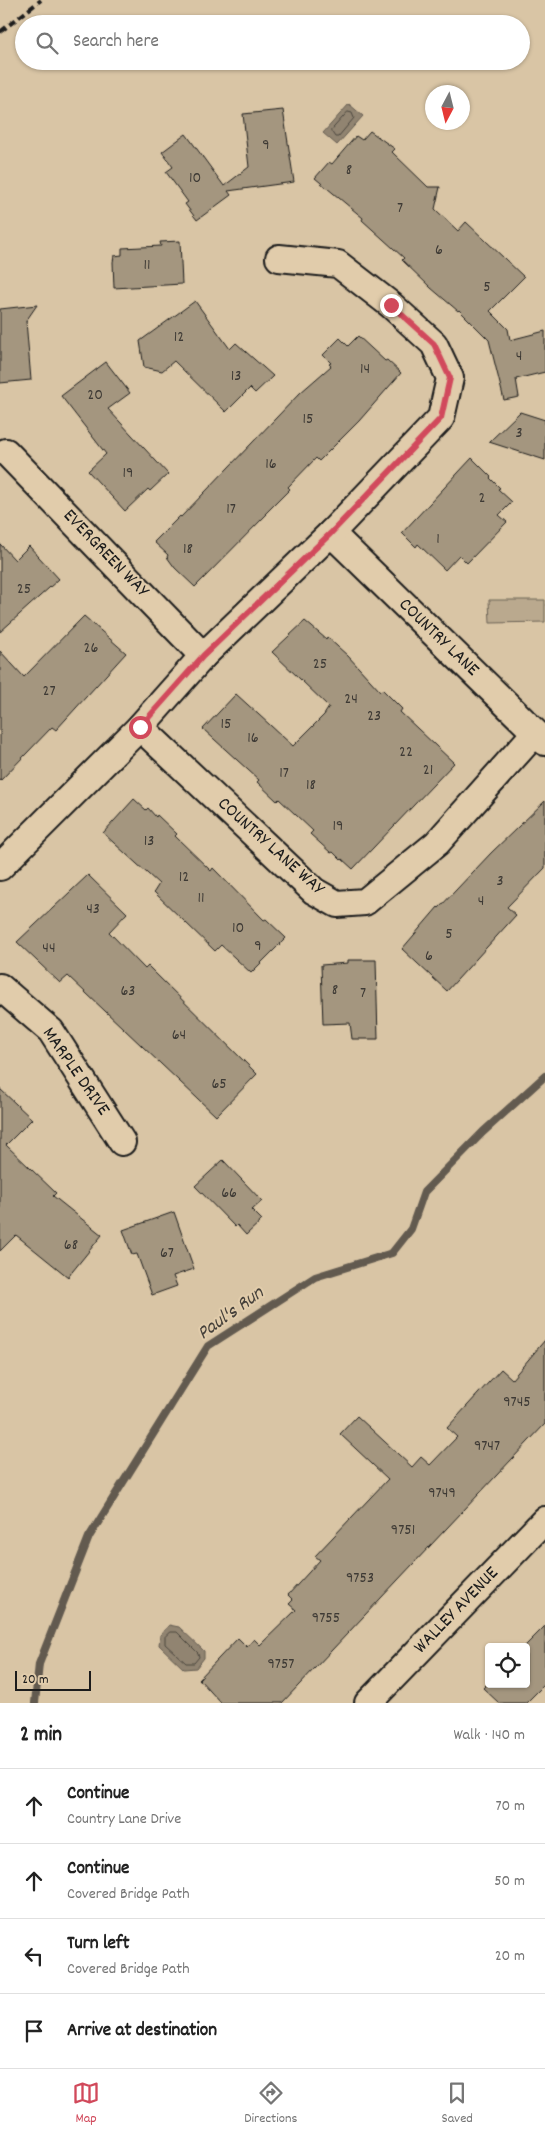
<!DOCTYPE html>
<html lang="en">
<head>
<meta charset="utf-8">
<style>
	body { margin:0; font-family:Dekko,sans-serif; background:#f2f2f2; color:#222 }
	.controls { position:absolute; right:15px; bottom:15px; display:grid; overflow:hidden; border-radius:5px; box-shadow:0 1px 4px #0004 }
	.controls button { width:45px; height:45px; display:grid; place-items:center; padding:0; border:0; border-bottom:1px solid #e0e0e0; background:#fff; color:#222; font:25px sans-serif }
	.compass { position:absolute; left:425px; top:85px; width:45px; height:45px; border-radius:50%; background:#fff; box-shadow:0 1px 4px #0004; rotate:187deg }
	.scale { position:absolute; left:15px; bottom:12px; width:76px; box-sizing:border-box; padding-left:5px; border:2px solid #1c1c1c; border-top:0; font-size:14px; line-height:18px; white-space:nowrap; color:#1c1c1c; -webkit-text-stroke:4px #e1ccab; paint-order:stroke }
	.stop { position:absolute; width:15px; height:15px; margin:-11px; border:4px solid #d1495b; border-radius:50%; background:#fff }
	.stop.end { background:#d1495b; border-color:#fff; box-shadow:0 1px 5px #0008 }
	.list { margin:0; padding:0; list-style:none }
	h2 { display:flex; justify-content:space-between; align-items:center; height:65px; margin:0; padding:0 20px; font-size:21px }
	h2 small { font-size:16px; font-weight:400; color:#767676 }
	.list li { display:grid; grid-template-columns:32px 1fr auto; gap:15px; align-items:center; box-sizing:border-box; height:75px; padding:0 20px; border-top:1px solid #e0e0e0 }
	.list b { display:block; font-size:19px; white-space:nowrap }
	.list p { margin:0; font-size:16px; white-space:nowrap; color:#767676 }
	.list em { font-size:16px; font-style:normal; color:#767676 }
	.icon { flex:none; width:28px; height:28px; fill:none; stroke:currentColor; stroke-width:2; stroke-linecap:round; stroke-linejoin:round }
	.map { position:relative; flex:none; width:545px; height:1703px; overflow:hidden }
	.search { position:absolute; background:#fff; box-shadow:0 1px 4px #0004; left:15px; right:15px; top:15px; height:55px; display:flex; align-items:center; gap:12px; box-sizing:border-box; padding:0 18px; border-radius:28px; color:#767676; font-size:19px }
	.sheet { height:365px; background:#fff }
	nav { display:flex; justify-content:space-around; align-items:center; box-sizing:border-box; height:70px; border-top:1px solid #e0e0e0; background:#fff; font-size:14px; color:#767676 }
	nav a { display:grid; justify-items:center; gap:2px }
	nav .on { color:#d1495b }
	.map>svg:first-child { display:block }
	.green { fill:#baa98e; stroke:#6b6255 }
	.water { fill:#918471; stroke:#625a4f }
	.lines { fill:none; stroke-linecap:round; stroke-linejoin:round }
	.shore { stroke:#4b463e; stroke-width:1 }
	.stream { stroke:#625a4f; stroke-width:8 }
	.building { fill:#a4967f; stroke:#1c1c1c }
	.minor-casing { stroke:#1c1c1c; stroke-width:30 }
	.minor { stroke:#e1ccab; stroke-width:26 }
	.rail { stroke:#1c1c1c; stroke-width:4; stroke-dasharray:8 4; stroke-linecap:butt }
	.route { stroke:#d1495b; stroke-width:6 }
	.labels { text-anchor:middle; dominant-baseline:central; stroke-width:4; stroke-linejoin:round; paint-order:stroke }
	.number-label { font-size:16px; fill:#3e3a35 }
	.street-label { font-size:19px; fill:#1c1c1c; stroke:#e1ccab }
	.water-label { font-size:20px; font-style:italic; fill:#45403a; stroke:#e1ccab }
</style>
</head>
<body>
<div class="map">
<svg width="545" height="1703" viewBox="0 0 545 1703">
	<rect width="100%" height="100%" fill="#d9c5a5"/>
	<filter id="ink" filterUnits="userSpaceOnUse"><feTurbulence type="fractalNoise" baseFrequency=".02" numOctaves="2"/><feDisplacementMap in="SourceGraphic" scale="10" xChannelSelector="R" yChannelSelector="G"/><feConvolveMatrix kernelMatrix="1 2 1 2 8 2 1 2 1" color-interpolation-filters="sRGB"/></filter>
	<g filter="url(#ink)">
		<path class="green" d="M 489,600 L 545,600 L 545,622 L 490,623 Z"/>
		<g class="water">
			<path d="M 349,104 L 363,116 L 337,145 L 323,133 Z"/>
			<path d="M 169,1625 L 179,1627 L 204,1651 L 204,1658 L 196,1668 L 184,1669 L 159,1645 L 160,1635 Z"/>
		</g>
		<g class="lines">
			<g class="shore">
				<path d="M 348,112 L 352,113 L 354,118 L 338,137 L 335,137 L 331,131 Z"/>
				<path d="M 170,1632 L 177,1632 L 198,1653 L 199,1657 L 194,1663 L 186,1663 L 165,1644 L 165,1637 Z"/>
			</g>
			<path class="stream" d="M 35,1703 L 39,1664 L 89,1537 L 208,1346 L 315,1277 L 392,1253 L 411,1229 L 424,1192 L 483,1132 L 545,1076"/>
		</g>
		<g class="building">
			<path d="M 283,110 L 294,182 L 228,191 L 231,195 L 197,220 L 185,204 L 188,202 L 166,172 L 173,167 L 162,152 L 186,134 L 224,186 L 249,167 L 243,114 Z"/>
			<path d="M 370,131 L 395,149 L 392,152 L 428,187 L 440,187 L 435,209 L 458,231 L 466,222 L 524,277 L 490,311 L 508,329 L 510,340 L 545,331 L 545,372 L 516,379 L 519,397 L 504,400 L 489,340 L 459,310 L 458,311 L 431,288 L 402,260 L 404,258 L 362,220 L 363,218 L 315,178 L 329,162 L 332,164 L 356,136 L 362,140 Z"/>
			<path d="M 180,241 L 182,284 L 114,288 L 113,262 L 114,256 L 122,255 L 122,248 L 161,246 L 160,242 Z"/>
			<path d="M 195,301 L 230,349 L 236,343 L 273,376 L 255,393 L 250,388 L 226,412 L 174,361 L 162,371 L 144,367 L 140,341 Z"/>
			<path d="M 37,305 L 26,321 L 31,380 L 0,383 L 0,309 Z"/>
			<path d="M 358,336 L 385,361 L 387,360 L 401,373 L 359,421 L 319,461 L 316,458 L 288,487 L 290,489 L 265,514 L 266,515 L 195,587 L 175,568 L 167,557 L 168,555 L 154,542 L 180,516 L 181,517 L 300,393 L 331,366 L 329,364 L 331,363 L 323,355 L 340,338 L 348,346 Z"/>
			<path d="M 106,362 L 130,393 L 108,409 L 168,474 L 150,491 L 148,489 L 125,511 L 88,471 L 106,454 L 61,396 Z"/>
			<path d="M 520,412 L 545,420 L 545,460 L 489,442 Z"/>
			<path d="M 472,458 L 491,477 L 490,478 L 500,488 L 498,489 L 512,502 L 499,515 L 507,522 L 467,563 L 459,555 L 445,570 L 418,544 L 416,547 L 402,533 Z"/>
			<path d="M 0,544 L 15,560 L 29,546 L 59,579 L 0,632 Z"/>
			<path d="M 84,616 L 126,653 L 56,730 L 52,727 L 0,781 L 0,651 L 24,677 Z"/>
			<path d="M 305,621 L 326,639 L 327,637 L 348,656 L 380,691 L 382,689 L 402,709 L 400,712 L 454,763 L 353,869 L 342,859 L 341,860 L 333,852 L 331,853 L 310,834 L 313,831 L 279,799 L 277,801 L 257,782 L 259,780 L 203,729 L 236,694 L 293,746 L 324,715 L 329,707 L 272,652 Z"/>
			<path d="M 134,799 L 146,810 L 148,808 L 156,817 L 157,815 L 177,834 L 175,836 L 211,871 L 213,868 L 264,920 L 266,919 L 286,938 L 251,973 L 221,945 L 215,951 L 154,892 L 159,884 L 103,833 Z"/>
			<path d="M 545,801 L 545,868 L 507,907 L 516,915 L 447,991 L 402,949 L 438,907 L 439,908 L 491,853 Z"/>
			<path d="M 88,875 L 127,913 L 109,932 L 145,969 L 148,966 L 257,1074 L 216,1116 L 68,976 L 60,983 L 17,942 Z"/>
			<path d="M 348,960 L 376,960 L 378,1039 L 352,1039 L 350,1023 L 323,1024 L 321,965 L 348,963 Z"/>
			<path d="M 0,1089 L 32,1119 L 6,1145 L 56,1193 L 53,1196 L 102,1235 L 68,1277 L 16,1235 L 0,1251 Z"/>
			<path d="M 223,1160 L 262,1201 L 252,1210 L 262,1220 L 246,1235 L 237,1225 L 235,1227 L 195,1186 Z"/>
			<path d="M 174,1212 L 194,1269 L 173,1276 L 177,1286 L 152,1295 L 137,1254 L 132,1255 L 123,1230 Z"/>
			<path d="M 545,1340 L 545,1424 L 282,1703 L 221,1703 L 199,1679 L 238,1638 L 247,1647 L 254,1639 L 260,1645 L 296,1610 L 289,1604 L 293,1600 L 288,1595 L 320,1560 L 315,1556 L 388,1479 L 340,1434 L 357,1416 L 412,1467 L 421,1457 L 430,1465 L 457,1437 L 447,1428 L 478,1394 L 501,1369 L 512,1379 Z"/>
			<path d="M 545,1626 L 545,1684 L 526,1703 L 499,1703 L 483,1688 L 489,1682 L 489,1684 L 526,1684 L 526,1647 L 524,1647 Z"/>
		</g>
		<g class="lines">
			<defs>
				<g id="minor">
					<path d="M 6,452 L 203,656"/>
					<path d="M 331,533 L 545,742"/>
					<path d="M 140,727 L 314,891 L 337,904 L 365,902 L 437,843 L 535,733"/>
					<path d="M 0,867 L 140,727 L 203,656 L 331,533 L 441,418 L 450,378 L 434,344 L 391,305 L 338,264 L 279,258"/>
					<path d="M 0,987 L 51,1031 L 122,1142"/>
					<path d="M 368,1703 L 545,1520"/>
				</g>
			</defs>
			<use href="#minor" class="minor-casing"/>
			<use href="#minor" class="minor"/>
			<path class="rail" d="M 0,32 L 41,0"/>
		</g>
	</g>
	<g class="lines" filter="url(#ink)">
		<path class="route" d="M 140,727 L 203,656 L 331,533 L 441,418 L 450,378 L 434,344 L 391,305"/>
	</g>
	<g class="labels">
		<g class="number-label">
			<text x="266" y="145">9</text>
			<text x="349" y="170">8</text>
			<text x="195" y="178">10</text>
			<text x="400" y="208">7</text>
			<text x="439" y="250">6</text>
			<text x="147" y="265">11</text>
			<text x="487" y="287">5</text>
			<text x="179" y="337">12</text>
			<text x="519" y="356">4</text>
			<text x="365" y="369">14</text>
			<text x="236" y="376">13</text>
			<text x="95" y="395">20</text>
			<text x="308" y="419">15</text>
			<text x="519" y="433">3</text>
			<text x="271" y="464">16</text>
			<text x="128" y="473">19</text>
			<text x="482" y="498">2</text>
			<text x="231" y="509">17</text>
			<text x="438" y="539">1</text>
			<text x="188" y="549">18</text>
			<text x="24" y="589">25</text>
			<text x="91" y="648">26</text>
			<text x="320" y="664">25</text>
			<text x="49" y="691">27</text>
			<text x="351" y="699">24</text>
			<text x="374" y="716">23</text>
			<text x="226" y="724">15</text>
			<text x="253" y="738">16</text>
			<text x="406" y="752">22</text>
			<text x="428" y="770">21</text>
			<text x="284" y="773">17</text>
			<text x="311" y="785">18</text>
			<text x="338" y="826">19</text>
			<text x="149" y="841">13</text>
			<text x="184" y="877">12</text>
			<text x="500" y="881">3</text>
			<text x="201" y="898">11</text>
			<text x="481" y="901">4</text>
			<text x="93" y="909">43</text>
			<text x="238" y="928">10</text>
			<text x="449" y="934">5</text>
			<text x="258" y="946">9</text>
			<text x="49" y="948">44</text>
			<text x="429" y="956">6</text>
			<text x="335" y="990">8</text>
			<text x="128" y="991">63</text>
			<text x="363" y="993">7</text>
			<text x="179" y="1035">64</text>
			<text x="219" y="1084">65</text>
			<text x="229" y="1193">66</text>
			<text x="71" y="1245">68</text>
			<text x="167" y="1253">67</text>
			<text x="517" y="1402">9745</text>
			<text x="487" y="1446">9747</text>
			<text x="442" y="1493">9749</text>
			<text x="403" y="1530">9751</text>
			<text x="360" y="1578">9753</text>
			<text x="326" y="1618">9755</text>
			<text x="281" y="1664">9757</text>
		</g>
		<g class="street-label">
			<text transform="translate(105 554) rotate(46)">EVERGREEN WAY</text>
			<text transform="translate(438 638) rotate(44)">COUNTRY LANE</text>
			<text transform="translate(270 847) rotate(42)">COUNTRY LANE WAY</text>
			<text transform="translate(75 1072) rotate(55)">MARPLE DRIVE</text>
			<text transform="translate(457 1611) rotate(-46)">WALLEY AVENUE</text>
		</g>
		<g class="water-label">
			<text transform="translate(231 1314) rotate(-36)">Paul's Run</text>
		</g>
	</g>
</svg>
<div class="controls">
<button><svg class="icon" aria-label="locate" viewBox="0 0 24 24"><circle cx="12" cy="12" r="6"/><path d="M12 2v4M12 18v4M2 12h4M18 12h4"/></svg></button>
</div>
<svg class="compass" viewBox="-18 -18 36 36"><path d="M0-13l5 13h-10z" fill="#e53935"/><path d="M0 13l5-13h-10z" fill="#767676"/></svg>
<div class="scale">20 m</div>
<div class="stop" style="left:140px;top:727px"></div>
<div class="stop end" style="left:391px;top:305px"></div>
<div class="search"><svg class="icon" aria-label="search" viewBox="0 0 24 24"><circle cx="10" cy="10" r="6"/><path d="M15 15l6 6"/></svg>Search here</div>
</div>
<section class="sheet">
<h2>2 min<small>Walk · 140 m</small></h2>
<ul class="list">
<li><svg class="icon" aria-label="ahead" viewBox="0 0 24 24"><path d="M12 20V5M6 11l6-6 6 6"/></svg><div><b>Continue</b><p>Country Lane Drive</p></div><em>70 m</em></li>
<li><svg class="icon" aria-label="ahead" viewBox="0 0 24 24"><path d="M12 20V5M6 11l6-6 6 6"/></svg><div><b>Continue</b><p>Covered Bridge Path</p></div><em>50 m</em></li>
<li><svg class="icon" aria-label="left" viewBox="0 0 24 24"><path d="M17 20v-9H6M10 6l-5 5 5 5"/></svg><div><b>Turn left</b><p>Covered Bridge Path</p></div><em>20 m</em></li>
<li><svg class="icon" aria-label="arrive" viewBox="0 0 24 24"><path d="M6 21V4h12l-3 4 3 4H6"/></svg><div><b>Arrive at destination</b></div></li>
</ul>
</section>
<nav>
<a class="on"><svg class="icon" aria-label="map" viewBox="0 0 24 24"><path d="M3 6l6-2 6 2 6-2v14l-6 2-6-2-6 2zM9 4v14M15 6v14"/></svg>Map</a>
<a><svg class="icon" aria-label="directions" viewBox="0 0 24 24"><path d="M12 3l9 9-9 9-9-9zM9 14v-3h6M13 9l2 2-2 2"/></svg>Directions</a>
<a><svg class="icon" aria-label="saved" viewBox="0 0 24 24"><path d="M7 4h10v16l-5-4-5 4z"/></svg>Saved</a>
</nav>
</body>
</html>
